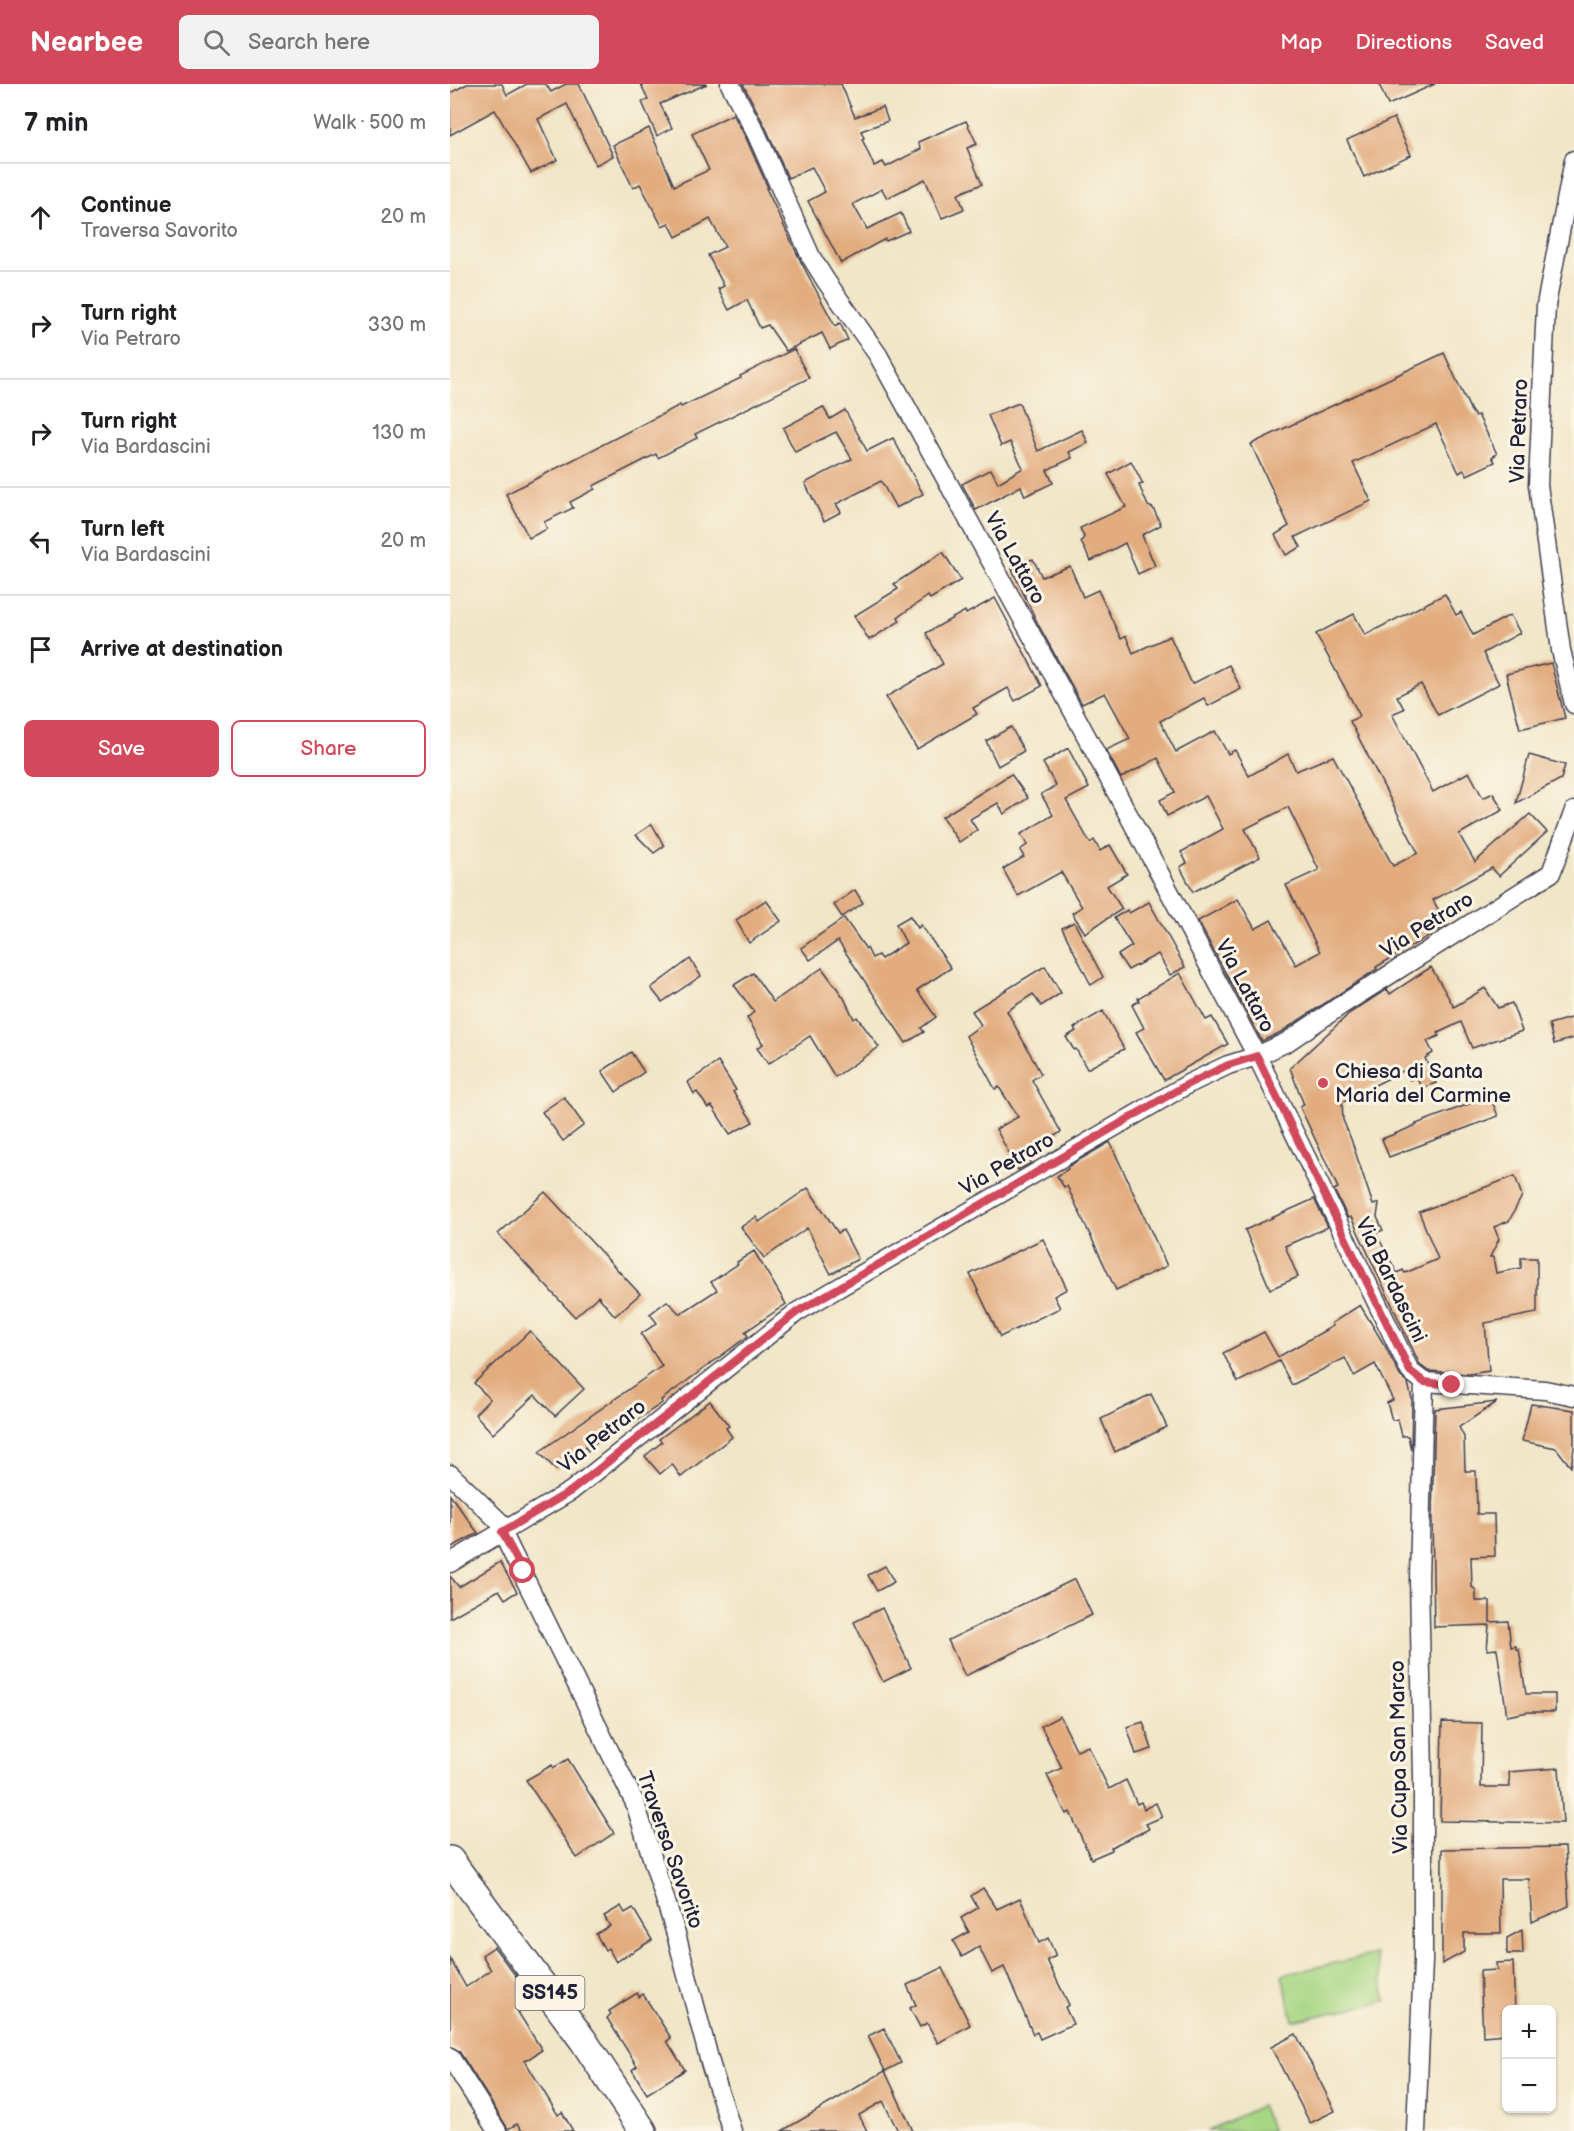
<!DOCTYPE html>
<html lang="en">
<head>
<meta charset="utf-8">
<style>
	body { margin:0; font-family:"Balsamiq Sans",sans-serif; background:#f2f2f2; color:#202124 }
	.controls { position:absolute; right:18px; bottom:18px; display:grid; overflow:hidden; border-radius:9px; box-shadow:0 2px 4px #0004 }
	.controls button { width:54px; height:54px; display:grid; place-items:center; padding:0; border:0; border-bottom:2px solid #e0e0e0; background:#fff; color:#202124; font:30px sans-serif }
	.stop { position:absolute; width:18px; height:18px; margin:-14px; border:4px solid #d1495b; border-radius:50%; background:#fff }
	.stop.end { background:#d1495b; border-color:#fff; box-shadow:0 2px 6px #0008 }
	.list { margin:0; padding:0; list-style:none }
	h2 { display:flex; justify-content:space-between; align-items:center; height:78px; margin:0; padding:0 24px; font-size:26px }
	h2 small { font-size:20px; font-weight:400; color:#757577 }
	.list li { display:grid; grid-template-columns:39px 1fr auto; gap:18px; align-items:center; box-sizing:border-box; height:108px; padding:0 24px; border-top:2px solid #e0e0e0 }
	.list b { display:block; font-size:22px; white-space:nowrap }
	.list p { margin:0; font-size:20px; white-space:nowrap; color:#757577 }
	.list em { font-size:20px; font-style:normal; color:#757577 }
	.actions { display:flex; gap:12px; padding:18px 24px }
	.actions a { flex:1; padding:14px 0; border:2px solid #d1495b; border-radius:9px; text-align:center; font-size:21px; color:#d1495b }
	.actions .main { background:#d1495b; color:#fff }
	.icon { flex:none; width:33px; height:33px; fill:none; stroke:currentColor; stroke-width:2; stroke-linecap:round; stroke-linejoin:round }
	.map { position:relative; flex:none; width:1124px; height:2047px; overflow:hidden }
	header { display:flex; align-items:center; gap:36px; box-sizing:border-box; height:84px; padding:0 30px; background:#d1495b; color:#fff }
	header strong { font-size:28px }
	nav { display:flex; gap:33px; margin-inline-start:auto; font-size:21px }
	.search { width:420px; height:54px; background:#f2f2f2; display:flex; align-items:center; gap:15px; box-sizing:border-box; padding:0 21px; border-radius:9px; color:#757577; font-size:22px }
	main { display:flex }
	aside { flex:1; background:#fff }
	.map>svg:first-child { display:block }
	.green { fill:#a7d785; stroke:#647c60; stroke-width:1.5 }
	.building { fill:#e2ac7f }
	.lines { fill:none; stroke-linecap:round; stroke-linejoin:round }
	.minor-casing { stroke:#413f50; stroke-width:21 }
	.highway-casing { stroke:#413f50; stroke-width:30 }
	.minor { stroke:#fff; stroke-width:18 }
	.highway { stroke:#fff; stroke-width:27 }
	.route { stroke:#d1495b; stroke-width:8 }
	.poi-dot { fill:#d1495b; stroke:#fcf5e5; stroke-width:2 }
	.labels { text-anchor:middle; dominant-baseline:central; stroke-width:6; stroke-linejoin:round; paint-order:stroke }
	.shield { fill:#fcf5e5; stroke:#63616e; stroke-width:1.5 }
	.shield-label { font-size:20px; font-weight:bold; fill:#22223b }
	.street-label { font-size:21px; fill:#22223b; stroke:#fcf5e5 }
	.poi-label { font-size:21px; fill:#22223b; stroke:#fcf5e5; text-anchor:start }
</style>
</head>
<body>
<header>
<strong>Nearbee</strong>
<div class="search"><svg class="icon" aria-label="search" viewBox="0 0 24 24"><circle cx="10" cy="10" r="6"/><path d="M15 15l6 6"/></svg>Search here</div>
<nav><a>Map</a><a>Directions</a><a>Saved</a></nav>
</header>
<main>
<aside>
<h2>7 min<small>Walk · 500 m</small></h2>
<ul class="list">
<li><svg class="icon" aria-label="ahead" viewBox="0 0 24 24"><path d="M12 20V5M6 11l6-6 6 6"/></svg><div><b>Continue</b><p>Traversa Savorito</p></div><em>20 m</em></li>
<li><svg class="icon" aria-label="right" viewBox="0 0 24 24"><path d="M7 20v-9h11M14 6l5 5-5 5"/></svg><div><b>Turn right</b><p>Via Petraro</p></div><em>330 m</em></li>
<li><svg class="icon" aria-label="right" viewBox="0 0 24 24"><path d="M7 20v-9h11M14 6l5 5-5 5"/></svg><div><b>Turn right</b><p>Via Bardascini</p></div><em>130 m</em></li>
<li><svg class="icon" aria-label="left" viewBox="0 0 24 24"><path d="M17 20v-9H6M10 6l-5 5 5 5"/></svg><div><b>Turn left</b><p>Via Bardascini</p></div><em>20 m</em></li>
<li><svg class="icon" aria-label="arrive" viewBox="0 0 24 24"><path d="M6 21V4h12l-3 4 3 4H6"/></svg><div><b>Arrive at destination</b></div></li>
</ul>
<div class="actions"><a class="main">Save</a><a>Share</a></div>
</aside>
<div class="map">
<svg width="1124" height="2047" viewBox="0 0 1124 2047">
	<rect width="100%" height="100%" fill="#fcf5e5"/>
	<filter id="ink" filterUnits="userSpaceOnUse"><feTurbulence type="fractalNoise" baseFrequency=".0167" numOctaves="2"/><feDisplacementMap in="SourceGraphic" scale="12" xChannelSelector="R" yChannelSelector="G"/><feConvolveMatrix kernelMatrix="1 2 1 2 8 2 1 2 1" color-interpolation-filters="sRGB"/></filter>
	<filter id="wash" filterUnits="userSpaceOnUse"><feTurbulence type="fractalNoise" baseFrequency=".008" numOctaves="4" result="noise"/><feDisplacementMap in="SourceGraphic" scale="24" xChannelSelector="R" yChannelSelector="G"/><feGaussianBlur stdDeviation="1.35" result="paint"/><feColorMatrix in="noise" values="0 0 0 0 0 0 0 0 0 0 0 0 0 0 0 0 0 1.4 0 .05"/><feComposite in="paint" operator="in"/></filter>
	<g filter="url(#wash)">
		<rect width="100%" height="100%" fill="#f0e6c8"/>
		<g class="green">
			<path d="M 926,1870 L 936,1917 L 843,1937 L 832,1891 Z"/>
			<path d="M 811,2022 L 822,2047 L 757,2047 Z"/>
		</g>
		<g id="blocks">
			<g class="building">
				<path d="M 17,0 L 52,0 L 57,11 L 77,0 L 96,0 L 101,8 L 116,0 L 129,0 L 163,72 L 146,81 L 117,20 L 88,35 L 107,76 L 81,89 L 45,26 L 0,51 L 0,9 Z"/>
				<path d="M 191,0 L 257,0 L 210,20 L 222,44 L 207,52 L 192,18 L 198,16 Z"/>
				<path d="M 293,0 L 391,0 L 405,33 L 433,23 L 438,37 L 411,47 L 414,54 L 412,55 L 424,82 L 433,78 L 436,83 L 471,65 L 468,58 L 516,37 L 527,60 L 517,64 L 532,100 L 508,110 L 514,125 L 492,134 L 475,95 L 437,114 L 432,105 L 403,120 L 417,145 L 451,129 L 459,147 L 436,157 L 435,155 L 391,179 L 358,117 L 375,108 L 362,83 L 338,94 L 316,44 Z"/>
				<path d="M 929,0 L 985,0 L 938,21 Z"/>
				<path d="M 283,30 L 296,54 L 318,104 L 316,104 L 351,178 L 385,242 L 390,239 L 398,256 L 380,265 L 372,249 L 336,267 L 318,241 L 310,244 L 297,216 L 279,226 L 268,205 L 274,202 L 258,171 L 275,163 L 260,135 L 226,153 L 219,139 L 212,142 L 190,100 L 183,104 L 163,61 L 199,44 L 224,102 L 259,86 L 242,50 Z"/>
				<path d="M 944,34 L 961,71 L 914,93 L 897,56 Z"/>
				<path d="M 344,265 L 359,294 L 245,350 L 247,354 L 208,374 L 206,370 L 143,402 L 145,405 L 120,418 L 123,424 L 94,438 L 97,445 L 79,454 L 56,410 L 230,321 L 231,323 L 291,294 L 290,292 Z"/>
				<path d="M 994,269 L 1021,327 L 1025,332 L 1028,331 L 1047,370 L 1042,373 L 1045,378 L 1017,391 L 1014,386 L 1009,389 L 986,340 L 903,379 L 921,417 L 845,453 L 851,463 L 836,471 L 825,451 L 839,442 L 801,360 Z"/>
				<path d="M 569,319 L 588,367 L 632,346 L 638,359 L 619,368 L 622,374 L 597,386 L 603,399 L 575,412 L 571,402 L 526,426 L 512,400 L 541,385 L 548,399 L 573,384 L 560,358 L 551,362 L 538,331 Z"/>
				<path d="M 373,323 L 380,335 L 395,326 L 417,367 L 443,354 L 473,410 L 446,424 L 431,397 L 386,420 L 391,428 L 374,437 L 355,399 L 402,375 L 386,348 L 345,368 L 333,344 Z"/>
				<path d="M 681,377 L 693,400 L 689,401 L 698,422 L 703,424 L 711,441 L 692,451 L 705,482 L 688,490 L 675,459 L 641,477 L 631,458 L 634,453 L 630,444 L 676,423 L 658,390 Z"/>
				<path d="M 493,468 L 511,496 L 480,515 L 478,512 L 448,533 L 450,537 L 419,556 L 404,532 L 448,505 L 444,500 Z"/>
				<path d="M 583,475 L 592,493 L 620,482 L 633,513 L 648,506 L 671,555 L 676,552 L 683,569 L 720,552 L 742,600 L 779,581 L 791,605 L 758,622 L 754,614 L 710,637 L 726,668 L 765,647 L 778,670 L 785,666 L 799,692 L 838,670 L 846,687 L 883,672 L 943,782 L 968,769 L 900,637 L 910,632 L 866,550 L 904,530 L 915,551 L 995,510 L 1006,531 L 1011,528 L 1023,551 L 1060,531 L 1070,549 L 1033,569 L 1049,600 L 988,631 L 971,600 L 947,612 L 954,625 L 942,630 L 983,708 L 1019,688 L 1033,714 L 1043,709 L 1053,726 L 1009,750 L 1025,778 L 1080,730 L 1097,748 L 1049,792 L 1042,784 L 983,816 L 997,841 L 926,883 L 927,885 L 831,948 L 812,957 L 748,837 L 788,815 L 805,845 L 821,836 L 846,881 L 870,868 L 836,801 L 869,786 L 838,723 L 795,745 L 810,773 L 743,808 L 730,783 L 737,779 L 731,768 L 773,745 L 756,712 L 717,732 L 710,716 L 725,708 L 708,674 L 671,694 L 656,666 L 680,655 L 655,609 L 632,620 L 588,540 L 562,485 Z"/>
				<path d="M 545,514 L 592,602 L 565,617 L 558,604 L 523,624 L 527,630 L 467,665 L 436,613 L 493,580 L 476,549 L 515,527 L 516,530 Z"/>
				<path d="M 1101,579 L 1115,634 L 1070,645 L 1056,590 Z"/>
				<path d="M 561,643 L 574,667 L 548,682 L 536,657 Z"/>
				<path d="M 618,664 L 639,704 L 616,716 L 640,759 L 644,756 L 650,767 L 660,761 L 677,790 L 657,802 L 672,825 L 635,849 L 622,829 L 632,823 L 611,788 L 568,812 L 553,785 L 574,773 L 570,766 L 577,761 L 571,750 L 603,731 L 591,710 L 606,702 L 593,679 Z"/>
				<path d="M 1079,671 L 1115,681 L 1111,695 L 1066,719 Z"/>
				<path d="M 561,690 L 578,714 L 554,730 L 548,719 L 520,735 L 527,746 L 509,758 L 492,733 Z"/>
				<path d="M 202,740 L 214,762 L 204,769 L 186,751 Z"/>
				<path d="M 405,806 L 413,819 L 392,833 L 384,821 Z"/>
				<path d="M 316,816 L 331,837 L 299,859 L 286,836 Z"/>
				<path d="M 699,818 L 735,883 L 720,891 L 708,870 L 678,886 L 668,871 L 682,862 L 664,834 L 677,826 L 679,829 Z"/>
				<path d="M 460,832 L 468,844 L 471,841 L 501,884 L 467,906 L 486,933 L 471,944 L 474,948 L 456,959 L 388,857 L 360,876 L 351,864 L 394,834 L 416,865 L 417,864 L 422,874 L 428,871 L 431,875 L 456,859 L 446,840 Z"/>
				<path d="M 624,838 L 653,893 L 641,901 L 612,844 Z"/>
				<path d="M 240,875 L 251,892 L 212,918 L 201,904 Z"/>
				<path d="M 595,882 L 611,909 L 591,922 L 583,910 L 557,927 L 591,990 L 582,996 L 611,1048 L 576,1070 L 581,1079 L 568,1086 L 546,1045 L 568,1033 L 549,1003 L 545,1005 L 516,952 L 531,941 L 522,927 Z"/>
				<path d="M 981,883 L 1004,923 L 1035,904 L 1048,924 L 1062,919 L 1072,947 L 1022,964 L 1011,938 L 988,949 L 989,952 L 977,957 L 983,969 L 975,974 L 986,999 L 972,1004 L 966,993 L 960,996 L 955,986 L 903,1012 L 904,1015 L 892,1018 L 893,1036 L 901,1055 L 923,1121 L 929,1119 L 927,1133 L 933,1146 L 926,1149 L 947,1189 L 953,1186 L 955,1189 L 988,1175 L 969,1128 L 1065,1092 L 1072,1112 L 1059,1137 L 1044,1143 L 1049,1155 L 1040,1173 L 1043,1173 L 1046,1189 L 1071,1184 L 1071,1174 L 1087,1174 L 1087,1229 L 1035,1239 L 1039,1287 L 1019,1290 L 1001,1289 L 1000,1286 L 996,1288 L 978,1287 L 970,1281 L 901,1133 L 898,1134 L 884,1106 L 888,1104 L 850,1023 L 854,1021 L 840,984 L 900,929 L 937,905 L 940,910 Z"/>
				<path d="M 372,884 L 394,914 L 404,935 L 407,933 L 429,963 L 385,993 L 360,952 L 318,980 L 307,964 L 313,960 L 297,934 L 304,928 L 284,901 L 303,889 L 323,918 Z"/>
				<path d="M 730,889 L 756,936 L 762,933 L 778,960 L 714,996 L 686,948 L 694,944 L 682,921 L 689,917 L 688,914 Z"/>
				<path d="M 653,927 L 674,965 L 637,985 L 626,965 L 624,966 L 616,953 L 626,947 L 624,944 Z"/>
				<path d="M 1124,933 L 1124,954 L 1104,960 L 1099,940 Z"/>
				<path d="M 181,968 L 194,988 L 166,1008 L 152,987 Z"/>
				<path d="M 268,978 L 286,1006 L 283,1008 L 303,1038 L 280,1050 L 262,1022 L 258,1024 L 247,1008 L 244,1010 L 238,998 Z"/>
				<path d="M 1040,1012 L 1048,1032 L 939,1073 L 932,1055 L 967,1041 L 966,1040 Z"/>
				<path d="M 114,1013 L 134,1041 L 113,1057 L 92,1028 Z"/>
				<path d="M 660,1058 L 717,1182 L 666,1206 L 617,1102 L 614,1103 L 607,1092 L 618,1085 L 617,1083 Z"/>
				<path d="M 358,1104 L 388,1149 L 393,1146 L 408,1175 L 381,1190 L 357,1144 L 314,1174 L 291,1143 L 306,1133 L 309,1138 Z"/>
				<path d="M 95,1108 L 190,1210 L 165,1232 L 148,1212 L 125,1233 L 48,1150 Z"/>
				<path d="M 864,1115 L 878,1143 L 835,1162 L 848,1193 L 820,1205 L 795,1146 Z"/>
				<path d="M 593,1155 L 617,1205 L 604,1212 L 610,1224 L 550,1253 L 520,1190 Z"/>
				<path d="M 304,1167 L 336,1220 L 295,1248 L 298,1252 L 211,1316 L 212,1319 L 181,1340 L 177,1335 L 156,1354 L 154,1352 L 138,1367 L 135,1363 L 106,1386 L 89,1368 L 212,1282 L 191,1250 L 207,1239 L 200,1230 L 217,1217 L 230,1230 L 267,1206 L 261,1198 L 288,1180 L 287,1178 Z"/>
				<path d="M 910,1221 L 935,1262 L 950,1292 L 958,1299 L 962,1315 L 961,1366 L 958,1352 L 952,1352 L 948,1335 L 942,1336 L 937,1319 L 943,1316 L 925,1280 L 904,1292 L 895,1274 L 842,1301 L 829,1277 L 788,1298 L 773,1269 L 814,1248 L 828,1273 L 883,1242 L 882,1239 Z"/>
				<path d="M 80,1247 L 134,1305 L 105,1332 L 85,1311 L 43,1350 L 25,1330 L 40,1315 L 24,1299 Z"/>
				<path d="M 701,1310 L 717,1343 L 665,1368 L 651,1335 Z"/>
				<path d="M 260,1317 L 279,1342 L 276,1344 L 282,1353 L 231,1393 L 222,1380 L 210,1390 L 195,1372 L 212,1358 L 209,1355 Z"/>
				<path d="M 1047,1318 L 1009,1343 L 1014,1353 L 1015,1387 L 1026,1387 L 1027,1430 L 1044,1430 L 1045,1472 L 1021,1473 L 1022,1503 L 1026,1506 L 1026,1517 L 1040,1517 L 1040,1538 L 1058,1537 L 1061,1563 L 1066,1562 L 1066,1565 L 1069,1565 L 1076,1610 L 1105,1610 L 1105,1628 L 1078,1628 L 1057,1632 L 1047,1565 L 1037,1566 L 1039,1541 L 984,1543 L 982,1434 L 985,1325 Z"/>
				<path d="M 1081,1320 L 1124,1326 L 1124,1364 L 1121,1383 L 1106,1364 L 1072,1357 Z"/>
				<path d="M 0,1411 L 28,1449 L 0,1464 Z"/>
				<path d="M 50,1478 L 67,1508 L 55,1515 L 49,1506 L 0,1534 L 0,1492 L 9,1503 Z"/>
				<path d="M 435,1482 L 444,1498 L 427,1507 L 418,1491 Z"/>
				<path d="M 625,1495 L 642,1531 L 515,1592 L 498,1556 Z"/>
				<path d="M 432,1524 L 461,1584 L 433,1598 L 404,1538 Z"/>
				<path d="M 610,1632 L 627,1667 L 638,1662 L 659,1705 L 676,1696 L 687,1720 L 691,1718 L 694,1725 L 706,1719 L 712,1733 L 696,1740 L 699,1745 L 661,1763 L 662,1766 L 641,1775 L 620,1728 L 616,1730 L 597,1691 L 612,1684 L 591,1642 Z"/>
				<path d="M 693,1638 L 702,1665 L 686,1670 L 677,1643 Z"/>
				<path d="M 992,1638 L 1032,1639 L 1031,1703 L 1060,1703 L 1059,1688 L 1109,1684 L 1113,1739 L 990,1737 Z"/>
				<path d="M 118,1675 L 164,1749 L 127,1774 L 76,1696 L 102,1681 L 103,1684 Z"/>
				<path d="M 1115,1763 L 1119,1822 L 1082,1838 L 1079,1795 L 1050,1795 L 1051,1849 L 1014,1849 L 1014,1868 L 992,1880 L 992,1765 Z"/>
				<path d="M 533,1804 L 547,1825 L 570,1814 L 589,1859 L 598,1854 L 606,1872 L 597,1876 L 619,1921 L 615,1923 L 623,1940 L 590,1955 L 587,1948 L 583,1950 L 554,1883 L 542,1889 L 529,1863 L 512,1873 L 503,1857 L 519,1848 L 511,1834 L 528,1824 L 521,1812 Z"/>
				<path d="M 171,1822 L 175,1829 L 183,1824 L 202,1856 L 166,1878 L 158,1864 L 155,1866 L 146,1850 L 160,1842 L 154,1832 Z"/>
				<path d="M 1072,1846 L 1073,1870 L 1057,1870 L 1057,1854 Z"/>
				<path d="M 44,1863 L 83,1915 L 66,1925 L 92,1966 L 75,1977 L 108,2031 L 112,2028 L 123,2047 L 72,2047 L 67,2040 L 58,2045 L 9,1967 L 0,1962 L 0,1875 L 16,1903 L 41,1886 L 32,1871 Z"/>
				<path d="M 1063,1878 L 1065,1926 L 1056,1926 L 1056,1950 L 1033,1952 L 1030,1887 L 1047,1886 L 1046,1879 Z"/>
				<path d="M 492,1884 L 520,1941 L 488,1959 L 477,1939 L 470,1943 L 460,1924 L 466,1921 L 457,1901 Z"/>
				<path d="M 187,1909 L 189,1913 L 193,1910 L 221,1954 L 217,1957 L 235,1986 L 197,2010 L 182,1986 L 187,1982 L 157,1934 L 161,1930 L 159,1927 Z"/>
				<path d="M 434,1944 L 451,1979 L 435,1987 L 463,2047 L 448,2047 L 433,2017 L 409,2031 L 417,2047 L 332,2047 L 435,1987 L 418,1952 Z"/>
				<path d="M 846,1950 L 885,2027 L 860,2039 L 821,1963 Z"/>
			</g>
		</g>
	</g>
	<g filter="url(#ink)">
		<use href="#blocks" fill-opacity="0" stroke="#413f50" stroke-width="1.5"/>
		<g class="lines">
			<defs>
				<g id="minor">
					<path d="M 280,0 L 306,49 L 361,173 L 376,197 L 428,271 L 616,614 L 807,972 L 960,1287 L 974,1298 L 1095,1306 L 1124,1312"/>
					<path d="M 1124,76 L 1096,221 L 1088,401 L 1111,566 L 1124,620"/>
					<path d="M 0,1390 L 57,1445"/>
					<path d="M 52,1448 L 185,1719 L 226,1850 L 261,1982 L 282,2047"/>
					<path d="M 0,1479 L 121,1407 L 347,1228 L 738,1000 L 778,981 L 807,972 L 837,958 L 890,922 L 1101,789 L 1124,727"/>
					<path d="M 0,1973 L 47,2047"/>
					<path d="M 966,2047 L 973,1877 L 973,1692 L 969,1495 L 974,1298"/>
				</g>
				<path id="highway" d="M 0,1776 L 133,1956 L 193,2047"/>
			</defs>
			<use href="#minor" class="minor-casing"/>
			<use href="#highway" class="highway-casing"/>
			<use href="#minor" class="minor"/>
			<use href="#highway" class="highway"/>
		</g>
	</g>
	<g class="lines" filter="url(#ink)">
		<path class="route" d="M 73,1487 L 52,1448 L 121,1407 L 347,1228 L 738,1000 L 778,981 L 807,972 L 960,1287 L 974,1298 L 1002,1301"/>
	</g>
	<circle class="poi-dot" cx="873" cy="999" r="6"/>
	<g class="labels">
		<rect class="shield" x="65.5" y="1892" width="69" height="34" rx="4.5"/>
		<g class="shield-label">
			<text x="100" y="1909">SS145</text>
		</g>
		<g class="street-label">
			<text transform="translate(1069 347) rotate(-88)">Via Petraro</text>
			<text transform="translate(565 474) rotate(61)">Via Lattaro</text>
			<text transform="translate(977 841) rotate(-32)">Via Petraro</text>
			<text transform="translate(795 902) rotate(62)">Via Lattaro</text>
			<text transform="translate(557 1080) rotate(-30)">Via Petraro</text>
			<text transform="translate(941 1196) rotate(64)">Via Bardascini</text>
			<text transform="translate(152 1352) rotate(-38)">Via Petraro</text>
			<text transform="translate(949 1673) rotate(-91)">Via Cupa San Marco</text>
			<text transform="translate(220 1766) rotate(71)">Traversa Savorito</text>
		</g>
		<g class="poi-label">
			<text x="885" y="987">Chiesa di Santa<tspan x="885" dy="24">Maria del Carmine</tspan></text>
		</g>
	</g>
</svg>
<div class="controls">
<button>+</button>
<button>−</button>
</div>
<div class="stop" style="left:73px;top:1487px"></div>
<div class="stop end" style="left:1002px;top:1301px"></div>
</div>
</main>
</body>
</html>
